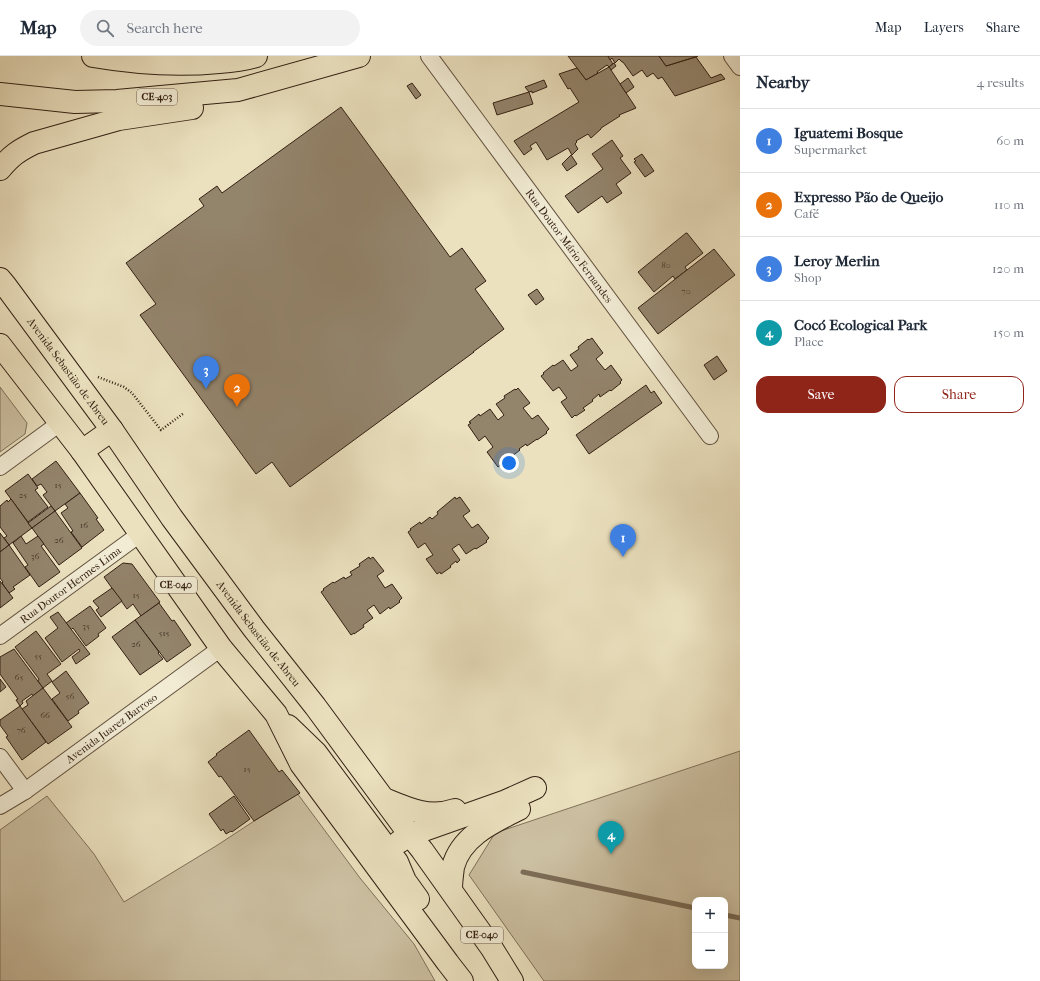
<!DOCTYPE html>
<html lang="en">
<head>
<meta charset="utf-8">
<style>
	body { margin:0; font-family:"IM FELL French Canon",serif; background:#f2f2f3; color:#1f2937 }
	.controls { position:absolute; right:12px; bottom:12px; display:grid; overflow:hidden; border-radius:8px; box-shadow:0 4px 16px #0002 }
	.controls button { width:36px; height:36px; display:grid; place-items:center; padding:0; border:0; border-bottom:1px solid #e0e1e3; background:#fff; color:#1f2937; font:20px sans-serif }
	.you { position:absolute; left:509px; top:407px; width:14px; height:14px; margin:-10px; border:3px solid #fff; border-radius:50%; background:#1a73e8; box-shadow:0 0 0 6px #1a73e833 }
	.badge { display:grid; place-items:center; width:26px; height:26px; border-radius:50%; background:#8f2418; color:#fff; font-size:13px; font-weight:700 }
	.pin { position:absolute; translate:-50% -33px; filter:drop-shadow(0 1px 2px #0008) }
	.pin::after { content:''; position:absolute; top:21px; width:14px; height:12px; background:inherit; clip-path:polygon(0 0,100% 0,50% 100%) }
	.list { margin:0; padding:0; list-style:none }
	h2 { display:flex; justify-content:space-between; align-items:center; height:52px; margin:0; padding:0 16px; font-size:17px }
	h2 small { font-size:13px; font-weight:400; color:#747a83 }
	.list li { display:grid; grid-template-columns:26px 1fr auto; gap:12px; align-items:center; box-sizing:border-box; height:64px; padding:0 16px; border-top:1px solid #e0e1e3 }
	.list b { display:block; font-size:15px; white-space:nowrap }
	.list p { margin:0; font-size:13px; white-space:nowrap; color:#747a83 }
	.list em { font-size:13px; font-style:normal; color:#747a83 }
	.actions { display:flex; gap:8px; padding:12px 16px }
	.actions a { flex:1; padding:9px 0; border:1px solid #8f2418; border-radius:12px; text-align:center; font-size:14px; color:#8f2418 }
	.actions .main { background:#8f2418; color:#fff }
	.icon { flex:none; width:22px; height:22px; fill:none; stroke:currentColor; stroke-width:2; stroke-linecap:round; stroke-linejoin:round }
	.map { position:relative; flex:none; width:740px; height:925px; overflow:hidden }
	header { display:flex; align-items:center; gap:24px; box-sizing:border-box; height:56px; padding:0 20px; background:#fff; border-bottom:1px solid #e0e1e3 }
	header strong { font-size:19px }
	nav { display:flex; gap:22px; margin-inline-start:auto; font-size:14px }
	.search { width:280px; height:36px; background:#f2f2f3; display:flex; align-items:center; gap:10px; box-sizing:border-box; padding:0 14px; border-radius:22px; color:#747a83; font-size:15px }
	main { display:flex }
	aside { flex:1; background:#fff }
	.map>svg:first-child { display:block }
	.green { fill:#ccc0a2; stroke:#80705a; fill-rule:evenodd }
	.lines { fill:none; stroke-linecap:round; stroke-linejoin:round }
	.stream { stroke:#7c6c57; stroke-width:5 }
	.building { fill:#93846c; stroke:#332013 }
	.minor-casing { stroke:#61503e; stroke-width:18 }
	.primary-casing { stroke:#332013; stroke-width:24 }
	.path { stroke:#332013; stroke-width:2.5; stroke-dasharray:1 2; stroke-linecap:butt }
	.minor { stroke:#f2ecd5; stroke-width:16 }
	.primary { stroke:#ebe1bf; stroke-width:22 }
	.labels { text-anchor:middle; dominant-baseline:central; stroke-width:4; stroke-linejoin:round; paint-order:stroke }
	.number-label { font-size:9px; fill:#4b3929 }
	.shield { fill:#f2ecd5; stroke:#6c5d4d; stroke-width:1 }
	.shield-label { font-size:10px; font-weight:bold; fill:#332013 }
	.street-label { font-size:11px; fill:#332013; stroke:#f2ecd5 }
</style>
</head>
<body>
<header>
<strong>Map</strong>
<div class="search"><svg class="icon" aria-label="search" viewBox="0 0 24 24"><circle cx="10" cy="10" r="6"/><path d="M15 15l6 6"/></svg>Search here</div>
<nav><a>Map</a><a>Layers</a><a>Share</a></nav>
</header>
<main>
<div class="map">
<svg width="740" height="925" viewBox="0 0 740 925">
	<rect width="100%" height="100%" fill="#ebe1bf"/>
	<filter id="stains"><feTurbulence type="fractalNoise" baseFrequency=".005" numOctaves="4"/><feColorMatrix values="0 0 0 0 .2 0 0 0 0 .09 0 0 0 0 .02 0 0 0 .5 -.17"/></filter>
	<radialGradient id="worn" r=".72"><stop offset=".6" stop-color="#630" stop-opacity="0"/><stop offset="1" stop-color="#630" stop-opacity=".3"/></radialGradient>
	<g class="green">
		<path d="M 0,331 L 27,367 L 25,378 L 0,396 Z"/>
		<path d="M 740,695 L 740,925 L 544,925 L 469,819 L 495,777 ZM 695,844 L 725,844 L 725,910 L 695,910 Z"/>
		<path d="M 297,737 L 360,822 L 414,888 L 435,925 L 0,925 L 0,774 L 47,740 L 94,798 L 124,846 L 216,790 Z"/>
	</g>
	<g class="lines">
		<g class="stream">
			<path d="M 523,816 L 695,852"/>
			<path d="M 725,859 L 740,862"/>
		</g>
	</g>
	<g class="building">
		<path d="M 568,0 L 608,0 L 613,8 L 609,11 L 607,9 L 597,16 L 598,17 L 586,24 Z"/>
		<path d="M 608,0 L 659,0 L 666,10 L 696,1 L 711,22 L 721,18 L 725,23 L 675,40 L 662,21 L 658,23 L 653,17 L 647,21 L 642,14 L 633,20 L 623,6 L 622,6 L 619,3 L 615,7 L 612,2 L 610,4 Z"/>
		<path d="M 659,0 L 698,0 L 666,10 Z"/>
		<path d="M 614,7 L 616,10 L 611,14 L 609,11 Z"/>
		<path d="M 609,11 L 636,52 L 619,59 L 620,60 L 601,72 L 601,73 L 591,82 L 588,78 L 576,85 L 577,86 L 575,88 L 578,93 L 572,99 L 568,92 L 547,104 L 536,86 L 530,90 L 532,93 L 524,99 L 514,85 L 579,46 L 570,32 L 568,33 L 559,18 L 577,12 L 586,24 Z"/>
		<path d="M 628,22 L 634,31 L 626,37 L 620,28 Z"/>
		<path d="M 544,24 L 547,31 L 532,37 L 532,35 L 529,36 L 525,31 Z"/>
		<path d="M 412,27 L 421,39 L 416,43 L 407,30 Z"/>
		<path d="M 529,36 L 533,48 L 497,59 L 493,47 Z"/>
		<path d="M 341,51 L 450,201 L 462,192 L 486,225 L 475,233 L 504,273 L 473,296 L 474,296 L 290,431 L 272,406 L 256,418 L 140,259 L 156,248 L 126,207 L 204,150 L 199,143 L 217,130 L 222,137 Z"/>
		<path d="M 612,84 L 623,100 L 620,102 L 631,117 L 616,128 L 622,137 L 607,147 L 602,140 L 578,157 L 565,140 L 603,113 L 592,98 Z"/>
		<path d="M 642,98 L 654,115 L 645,121 L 634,106 L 636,105 L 634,103 Z"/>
		<path d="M 571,99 L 577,108 L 567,115 L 562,108 Z"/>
		<path d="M 686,177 L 687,177 L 703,197 L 685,211 L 687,214 L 675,223 L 673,220 L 654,236 L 638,216 Z"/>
		<path d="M 714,193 L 735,219 L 658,278 L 638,252 Z"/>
		<path d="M 537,233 L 544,243 L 536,249 L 528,239 Z"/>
		<path d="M 592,282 L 603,297 L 596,303 L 605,314 L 611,309 L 622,324 L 620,326 L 621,327 L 611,335 L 610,334 L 600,341 L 599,338 L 592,344 L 593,345 L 583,352 L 585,354 L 576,360 L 575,359 L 572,362 L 561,346 L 567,342 L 559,331 L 553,335 L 541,320 L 544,318 L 543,317 L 553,309 L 554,310 L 563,304 L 571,315 L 578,310 L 570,299 L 579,293 L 578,291 L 588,283 L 589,284 Z"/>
		<path d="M 717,300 L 727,315 L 714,324 L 704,309 Z"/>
		<path d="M 646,329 L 651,337 L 654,335 L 662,347 L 589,398 L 576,379 Z"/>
		<path d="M 518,332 L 530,347 L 523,352 L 532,363 L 538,359 L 549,373 L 546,376 L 547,377 L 537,384 L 537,383 L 527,390 L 526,388 L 519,393 L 520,394 L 511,401 L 512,403 L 502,410 L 501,409 L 498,411 L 487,396 L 493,391 L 485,380 L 479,385 L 468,369 L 471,367 L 469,366 L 479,358 L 480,360 L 490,353 L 498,364 L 504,359 L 496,348 L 505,342 L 504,340 L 515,333 L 516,334 Z"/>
		<path d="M 56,405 L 80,437 L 55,455 L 43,439 L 47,436 L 41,428 L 37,430 L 32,423 Z"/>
		<path d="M 28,418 L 38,432 L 35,434 L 48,451 L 28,466 L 5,435 Z"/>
		<path d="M 80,437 L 98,462 L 96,463 L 104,474 L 82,491 L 71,476 L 73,475 L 61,457 L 68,452 L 65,448 Z"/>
		<path d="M 455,441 L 456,443 L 460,441 L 470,455 L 463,460 L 472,472 L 478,468 L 489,482 L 486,485 L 487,486 L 476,493 L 475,492 L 466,498 L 459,488 L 452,493 L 460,504 L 457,507 L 456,505 L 450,510 L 451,511 L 441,518 L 440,516 L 437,518 L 426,503 L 433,499 L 425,487 L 418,492 L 408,476 L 411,474 L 410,473 L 420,466 L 421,468 L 430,461 L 432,463 L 438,458 L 437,456 Z"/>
		<path d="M 11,443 L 32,472 L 9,489 L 4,482 L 7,480 L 0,471 L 0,450 L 7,444 L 8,446 Z"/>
		<path d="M 51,450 L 55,455 L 32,472 L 28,467 Z"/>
		<path d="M 55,455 L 82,492 L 59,509 L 32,472 Z"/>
		<path d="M 0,477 L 9,489 L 0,496 Z"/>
		<path d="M 21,480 L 26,488 L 38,480 L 44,488 L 41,490 L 60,516 L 39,531 L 25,511 L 28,509 L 13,487 Z"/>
		<path d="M 9,489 L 30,519 L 13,531 L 15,533 L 9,537 L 2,527 L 3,526 L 0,522 L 0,496 Z"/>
		<path d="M 369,501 L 370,503 L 373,501 L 384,515 L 377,520 L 385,532 L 392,528 L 402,542 L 399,545 L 400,546 L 390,553 L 389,551 L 380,558 L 374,549 L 367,554 L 373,562 L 363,569 L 364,571 L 354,578 L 354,577 L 351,579 L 321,536 L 324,534 L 323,533 L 333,526 L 334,527 L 344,521 L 345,523 L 352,519 L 350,516 L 360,510 L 359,508 Z"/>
		<path d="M 123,507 L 132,508 L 160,546 L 141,560 L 133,548 L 127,553 L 104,521 Z"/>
		<path d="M 0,525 L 13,542 L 0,552 Z"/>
		<path d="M 112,532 L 122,545 L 101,561 L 96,554 L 99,552 L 93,545 Z"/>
		<path d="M 159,547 L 172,565 L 174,564 L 191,589 L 167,606 L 135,564 Z"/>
		<path d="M 90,550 L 106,572 L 98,578 L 99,580 L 86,590 L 73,572 L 71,574 L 66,567 Z"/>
		<path d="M 58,556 L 90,598 L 76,608 L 72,601 L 80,595 L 79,593 L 62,606 L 45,582 L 58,572 L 50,561 Z"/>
		<path d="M 135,564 L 159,596 L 158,597 L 163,603 L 140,619 L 112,581 Z"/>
		<path d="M 36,575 L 61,608 L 47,618 L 52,625 L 43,632 L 38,625 L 39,623 L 15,591 Z"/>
		<path d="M 14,593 L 43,632 L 33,640 L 32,638 L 22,645 L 23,647 L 20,650 L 16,644 L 18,643 L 0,618 L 0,601 Z"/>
		<path d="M 66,615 L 89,647 L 78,655 L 79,657 L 68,665 L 52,643 L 60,637 L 52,626 Z"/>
		<path d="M 0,623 L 6,631 L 0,636 Z"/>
		<path d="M 43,632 L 72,671 L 48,688 L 22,653 L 28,649 L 26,645 Z"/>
		<path d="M 20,650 L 46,686 L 22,704 L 6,681 L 8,680 L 0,669 L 0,664 Z"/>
		<path d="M 249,674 L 279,716 L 282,714 L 300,737 L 254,765 L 221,720 L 219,721 L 208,706 L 217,699 L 216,698 Z"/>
		<path d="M 234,740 L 250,763 L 232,776 L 231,775 L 226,778 L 223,773 L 221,775 L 209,758 Z"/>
	</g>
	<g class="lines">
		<defs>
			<g id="minor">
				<path id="s1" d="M 429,0 L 710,380"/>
				<path d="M 732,0 L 740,11"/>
				<path d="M 0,411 L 60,367"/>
				<path id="s2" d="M 0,580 L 140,478"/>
				<path d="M 0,701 L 25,735"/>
				<path id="s3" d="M 0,750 L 25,735 L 221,592"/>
			</g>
			<g id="primary">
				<path d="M 93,0 C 134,7 177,10 219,6 C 232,5 244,4 256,0"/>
				<path d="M 0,38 L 75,46 L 117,45 L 238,34 L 359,0"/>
				<path d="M 0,113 C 12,99 18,95 34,87 L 119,63 L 192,52"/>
				<path id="s4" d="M 0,223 L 5,229 L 112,374 L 172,462 L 254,573 L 315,650 L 410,779 L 422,794 L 491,891 L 512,925"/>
				<path d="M 0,289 L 82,395 L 221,592 L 276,658 L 301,708 L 448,907 L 462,925"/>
				<path d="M 82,395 L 112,374"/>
				<path d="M 288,670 L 316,697 L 397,806 L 405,825 L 418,843"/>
				<path d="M 384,743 C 408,753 429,763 455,754"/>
				<path d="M 399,786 L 410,779 L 506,745 L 535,732"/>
				<path d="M 451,833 C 451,826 452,819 453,811 C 461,780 493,766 519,753"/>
			</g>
		</defs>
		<use href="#minor" class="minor-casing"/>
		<use href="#primary" class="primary-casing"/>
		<path class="path" d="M 98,321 L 124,331 L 132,337 L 161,374 L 184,357"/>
		<use href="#minor" class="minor"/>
		<use href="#primary" class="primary"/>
	</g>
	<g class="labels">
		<g class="number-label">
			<text x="666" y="209">80</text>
			<text x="686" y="235">70</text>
			<text x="58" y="429">15</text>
			<text x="23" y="439">25</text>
			<text x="84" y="469">16</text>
			<text x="59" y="484">26</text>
			<text x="35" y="500">36</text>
			<text x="136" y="539">15</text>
			<text x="86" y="570">35</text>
			<text x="164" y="577">515</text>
			<text x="136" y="588">26</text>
			<text x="38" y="600">55</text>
			<text x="19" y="621">65</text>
			<text x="70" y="640">56</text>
			<text x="45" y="659">66</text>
			<text x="21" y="674">76</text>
			<text x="247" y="713">15</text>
		</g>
		<g class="shield">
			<rect x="137" y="33" width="40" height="16" rx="3"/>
			<rect x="155" y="521" width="42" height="16" rx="3"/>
			<rect x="461" y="871" width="42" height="16" rx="3"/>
		</g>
		<g class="shield-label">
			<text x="157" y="41">CE-403</text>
			<text x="176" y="529">CE-040</text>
			<text x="482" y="879">CE-040</text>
		</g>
		<g class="street-label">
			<text stroke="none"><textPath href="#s1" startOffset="236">Rua Doutor Mário Fernandes</textPath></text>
			<text stroke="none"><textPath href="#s4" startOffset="115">Avenida Sebastião de Abreu</textPath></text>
			<text stroke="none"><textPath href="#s2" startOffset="87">Rua Doutor Hermes Lima</textPath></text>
			<text stroke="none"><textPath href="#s4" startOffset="439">Avenida Sebastião de Abreu</textPath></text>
			<text stroke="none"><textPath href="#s3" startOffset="136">Avenida Juarez Barroso</textPath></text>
		</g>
	</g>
	<rect width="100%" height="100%" filter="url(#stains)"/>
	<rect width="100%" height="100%" fill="url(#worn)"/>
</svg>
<div class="controls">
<button>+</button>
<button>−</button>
</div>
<div class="you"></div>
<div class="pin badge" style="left:623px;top:501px;background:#3f7fe0">1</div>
<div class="pin badge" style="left:237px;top:351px;background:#e8710a">2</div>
<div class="pin badge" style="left:206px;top:333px;background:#3f7fe0">3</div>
<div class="pin badge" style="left:611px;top:798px;background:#0f9aa8">4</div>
</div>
<aside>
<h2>Nearby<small>4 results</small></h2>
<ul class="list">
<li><span class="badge" style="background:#3f7fe0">1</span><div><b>Iguatemi Bosque</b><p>Supermarket</p></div><em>60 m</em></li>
<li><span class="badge" style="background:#e8710a">2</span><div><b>Expresso Pão de Queijo</b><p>Café</p></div><em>110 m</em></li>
<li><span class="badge" style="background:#3f7fe0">3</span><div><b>Leroy Merlin</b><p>Shop</p></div><em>120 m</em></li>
<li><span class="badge" style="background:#0f9aa8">4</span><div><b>Cocó Ecological Park</b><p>Place</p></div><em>150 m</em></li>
</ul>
<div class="actions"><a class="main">Save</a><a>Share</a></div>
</aside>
</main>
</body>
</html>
